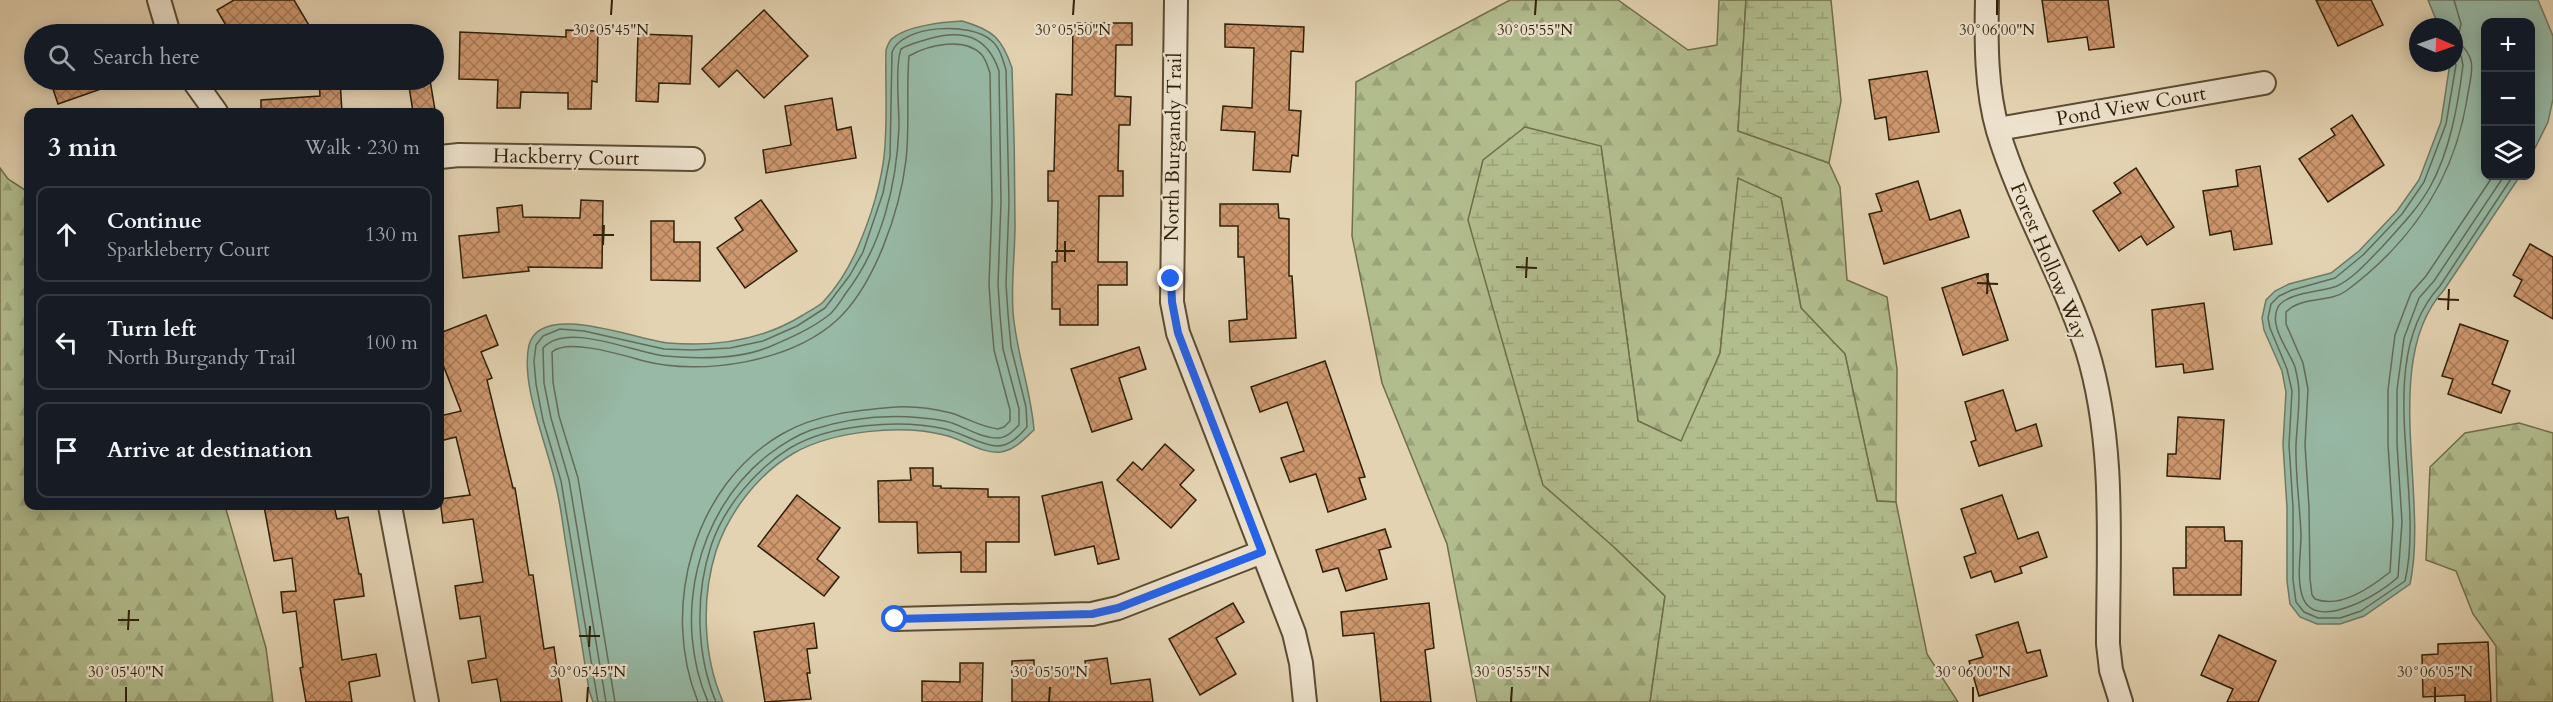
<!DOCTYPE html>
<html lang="en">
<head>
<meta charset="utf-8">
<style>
	body { margin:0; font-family:Cardo,serif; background:#242831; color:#f1f3f6 }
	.controls { position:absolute; right:18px; top:18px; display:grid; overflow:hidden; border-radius:12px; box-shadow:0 3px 15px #0003 }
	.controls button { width:54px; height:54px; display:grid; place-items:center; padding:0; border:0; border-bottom:2px solid #363941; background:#171b24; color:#f1f3f6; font:30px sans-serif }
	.compass { position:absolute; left:2409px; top:18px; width:54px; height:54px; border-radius:50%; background:#171b24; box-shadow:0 3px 15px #0003; rotate:92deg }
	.stop { position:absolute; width:18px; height:18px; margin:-14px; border:4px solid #2563eb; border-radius:50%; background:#fff }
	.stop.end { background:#2563eb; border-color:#fff; box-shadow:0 2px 6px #0008 }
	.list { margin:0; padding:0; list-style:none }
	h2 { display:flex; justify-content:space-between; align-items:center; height:78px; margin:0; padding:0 24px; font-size:26px }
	h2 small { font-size:20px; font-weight:400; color:#9ea1a6 }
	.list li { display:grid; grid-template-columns:39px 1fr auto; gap:18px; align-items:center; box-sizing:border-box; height:96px; margin:0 12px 12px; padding:0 12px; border:2px solid #363941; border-radius:12px }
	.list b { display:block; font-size:22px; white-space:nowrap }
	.list p { margin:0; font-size:20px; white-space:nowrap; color:#9ea1a6 }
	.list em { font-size:20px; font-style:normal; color:#9ea1a6 }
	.icon { flex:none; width:33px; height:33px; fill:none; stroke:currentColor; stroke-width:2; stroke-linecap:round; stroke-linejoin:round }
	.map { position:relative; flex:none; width:2553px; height:702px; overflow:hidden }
	.search { position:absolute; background:#171b24; box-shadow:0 3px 15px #0003; left:24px; top:24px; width:420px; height:66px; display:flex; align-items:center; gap:15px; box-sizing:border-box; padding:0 21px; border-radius:33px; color:#9ea1a6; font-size:22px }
	.panel { position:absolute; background:#171b24; box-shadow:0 3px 15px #0003; left:24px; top:108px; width:420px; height:402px; border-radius:12px }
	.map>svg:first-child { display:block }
	.forest { fill:url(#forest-firs); stroke:#706e4b; stroke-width:1.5 }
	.wetland { fill:url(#wetland-marsh); stroke:#706e4b; stroke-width:1.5 }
	.water { fill:#97b9a6; stroke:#6d7b67; stroke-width:1.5 }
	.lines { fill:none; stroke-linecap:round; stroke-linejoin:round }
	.shore { stroke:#636c57; stroke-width:1.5 }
	.building { fill:url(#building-cross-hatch); stroke:#2f1f08; stroke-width:1.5 }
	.minor-casing { stroke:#5c4c32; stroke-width:26 }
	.minor { stroke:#ede2cd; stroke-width:22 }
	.route { stroke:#2563eb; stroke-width:8 }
	.ticks { fill:none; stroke:#2f1f08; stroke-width:2 }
	.labels { text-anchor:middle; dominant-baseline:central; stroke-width:4.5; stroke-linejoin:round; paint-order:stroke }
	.street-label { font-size:20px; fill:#2f1f08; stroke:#ede2cd }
	.ticks-label { font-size:15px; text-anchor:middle; fill:#2f1f08; stroke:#ede2cd; stroke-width:4.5; stroke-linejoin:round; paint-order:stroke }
</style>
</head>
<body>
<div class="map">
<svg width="2553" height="702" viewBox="0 0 2553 702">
	<defs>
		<pattern id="forest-firs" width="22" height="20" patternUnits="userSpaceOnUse" patternTransform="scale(1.5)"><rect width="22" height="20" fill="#b2bd8e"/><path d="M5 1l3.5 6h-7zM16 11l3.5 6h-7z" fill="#99a279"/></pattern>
		<pattern id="wetland-marsh" width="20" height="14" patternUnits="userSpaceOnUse" patternTransform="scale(1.5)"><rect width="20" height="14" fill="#b2bd8e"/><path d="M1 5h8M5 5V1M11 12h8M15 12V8" fill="none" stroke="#99a279"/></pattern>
		<pattern id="building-cross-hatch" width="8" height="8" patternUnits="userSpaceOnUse" patternTransform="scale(1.5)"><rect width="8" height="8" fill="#cf986f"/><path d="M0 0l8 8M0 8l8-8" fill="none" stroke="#a87b59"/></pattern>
	</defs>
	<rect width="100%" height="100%" fill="#e4d3b2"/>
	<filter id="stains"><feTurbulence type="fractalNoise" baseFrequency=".00333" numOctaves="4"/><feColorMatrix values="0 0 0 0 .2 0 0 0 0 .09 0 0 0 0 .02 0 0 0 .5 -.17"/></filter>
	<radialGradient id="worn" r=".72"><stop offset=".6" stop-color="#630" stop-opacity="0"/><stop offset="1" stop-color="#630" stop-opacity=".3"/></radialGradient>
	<g class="forest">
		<path d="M 1510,0 L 1618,0 L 1688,50 L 1717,45 L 1719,0 L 1746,0 L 1738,131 L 1829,163 L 1840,187 L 1847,280 L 1887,297 L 1897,369 L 1896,502 L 1877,501 L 1845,354 L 1801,308 L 1781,198 L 1738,179 L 1720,353 L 1682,442 L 1638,421 L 1601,146 L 1615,548 L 1665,596 L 1650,702 L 1477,702 L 1447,544 L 1382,383 L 1352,236 L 1356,82 Z"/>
		<path d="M 0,168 L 8,179 L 28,192 L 28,506 L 225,506 L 266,648 L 273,702 L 0,702 Z"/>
		<path d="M 2519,423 L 2553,433 L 2553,702 L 2497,702 L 2496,646 L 2473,614 L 2456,571 L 2426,560 L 2430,467 L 2465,433 Z"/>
	</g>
	<g class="wetland">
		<path d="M 1746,0 L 1831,0 L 1841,101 L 1829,163 L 1738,131 Z"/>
		<path d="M 1525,127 L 1601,146 L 1638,421 L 1681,441 L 1720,353 L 1738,178 L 1781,198 L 1801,308 L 1845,354 L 1877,501 L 1896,502 L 1927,654 L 1958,702 L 1650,702 L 1665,596 L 1615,548 L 1543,485 L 1468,220 L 1483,160 Z"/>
	</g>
	<g class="water">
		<path d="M 2428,0 L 2538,0 L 2553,36 L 2553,99 L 2548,122 L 2531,156 L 2530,22 L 2486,22 L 2486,176 L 2520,176 L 2444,290 C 2380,359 2429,497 2410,584 L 2364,616 L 2340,624 L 2317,624 L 2300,617 L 2290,604 L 2287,581 L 2287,508 L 2283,444 L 2286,392 L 2282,371 L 2264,330 L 2262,318 L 2266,300 L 2275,291 L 2289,284 L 2331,273 L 2359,251 L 2397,211 L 2419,180 L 2441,122 L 2450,63 L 2454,63 L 2454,27 L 2439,27 Z"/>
		<path d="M 962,21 C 993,30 1002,38 1012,68 C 1014,120 1015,173 1015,225 C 1015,254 1011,283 1013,312 C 1016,352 1031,390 1034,430 C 1024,439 1015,450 1001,452 C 981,454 963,439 944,435 C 901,424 833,431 794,453 C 758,474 729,512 716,551 C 701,599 703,656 723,702 L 593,702 L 589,690 C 582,644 574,597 567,551 C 563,528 561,505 555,482 C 547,444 520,384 529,345 C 541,300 640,341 668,343 C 715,347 763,340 803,315 C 809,311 818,307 823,302 C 837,287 850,266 858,247 C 870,219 880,188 884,157 C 888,122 885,85 886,50 C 888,45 889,40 893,38 C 907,26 943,22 962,21 Z"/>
	</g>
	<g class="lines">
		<g class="shore">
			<path d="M 2454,0 L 2461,24 L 2457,41 C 2479,59 2471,73 2467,99 C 2454,180 2412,242 2346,291 C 2329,303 2301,296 2286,312 L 2286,324 L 2303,363 L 2308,389 L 2305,445 L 2309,507 L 2310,579 L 2312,595 L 2315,599 C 2341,609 2371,587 2390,572 L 2393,522 L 2388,444 L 2388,390 L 2395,335 L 2411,293 L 2426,276 L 2493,176"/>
			<path d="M 2454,51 L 2461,56 L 2463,65 C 2458,105 2450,151 2430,187 C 2417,210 2399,228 2382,247 C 2369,260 2354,278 2337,286 C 2323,292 2287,292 2278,307 C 2268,326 2289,350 2295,367 C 2297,375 2299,385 2299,394 C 2299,411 2297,427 2296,444 C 2295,474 2300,505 2301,535 C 2301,554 2296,580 2303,598 C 2317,633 2383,592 2398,577 L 2402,522 L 2397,444 L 2397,390 L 2404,338 L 2419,298 L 2434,281 L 2504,176"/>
			<path d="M 2454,60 L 2456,65 L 2446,124 L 2424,182 L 2402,214 L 2363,255 L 2335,278 L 2292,290 L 2279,296 L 2271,304 L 2268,318 L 2270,328 L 2287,369 L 2292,391 L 2289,445 L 2293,507 L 2293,580 L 2296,602 L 2304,612 L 2318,618 L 2340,618 L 2361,611 L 2405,581 C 2426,491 2371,361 2440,286 L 2513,176"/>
			<path d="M 598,702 L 561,481 L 543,420 L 536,384 L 534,361 L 536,345 L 543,336 L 560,329 L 584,331 L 664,349 L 693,350 L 730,348 L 763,341 L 797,326 L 825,308 L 850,275 L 863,252 L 883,193 L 890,157 L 892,52 C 902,25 971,21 992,41 C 1000,48 1003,60 1006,70 L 1009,202 L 1006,284 L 1008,314 L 1011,347 L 1026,407 L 1027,427 C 1019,436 1010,446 997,446 C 979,445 963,433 945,429 C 900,419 830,424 790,448 C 755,470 724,507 711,546 C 695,595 696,654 716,702"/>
			<path d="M 606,702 L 569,480 L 551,418 L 544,383 L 543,348 C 567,321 634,353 665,356 C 697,359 739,359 769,347 C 790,338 811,329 829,315 C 836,309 841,300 846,293 C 882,246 897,184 899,126 C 899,107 895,65 901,49 C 909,44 919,42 928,39 C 962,29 987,35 999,71 L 1001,202 L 998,284 L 1000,315 L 1003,349 L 1019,409 L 1019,425 C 1013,431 1007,438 997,438 C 979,438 963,425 945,421 C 901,413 854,416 811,430 C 795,436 781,445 768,455 C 696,511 672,619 708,702"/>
			<path d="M 615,702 L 578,478 L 559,416 L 553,382 L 552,352 C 569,338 622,355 644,361 C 702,376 791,362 837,320 C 875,285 900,210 906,160 C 910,125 906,90 909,56 C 928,45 965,36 982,55 C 986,60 988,67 990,73 L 992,203 L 989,284 L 991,315 L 994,350 L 1010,410 L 1010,421 L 1004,427 L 998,429 C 981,427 967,418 951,413 C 935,409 913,406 896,407 C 858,410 816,414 782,434 C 693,485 660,609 698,702"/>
		</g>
	</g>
	<g class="building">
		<path d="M 234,0 L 294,0 L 310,27 L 296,34 L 231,34 L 217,10 Z"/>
		<path d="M 2042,0 L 2108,0 L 2114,47 L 2089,50 L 2087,37 L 2048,42 Z"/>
		<path d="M 2316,0 L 2371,0 L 2383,25 L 2338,46 Z"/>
		<path d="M 764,10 L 808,56 L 764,98 L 737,70 L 719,87 L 702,69 Z"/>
		<path d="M 1073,23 L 1132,23 L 1132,45 L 1116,45 L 1115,96 L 1131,97 L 1130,125 L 1119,125 L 1118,171 L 1123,171 L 1123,196 L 1099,196 L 1098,262 L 1127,262 L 1127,285 L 1098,285 L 1098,325 L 1060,325 L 1060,309 L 1052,309 L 1052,262 L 1057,262 L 1058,201 L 1048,201 L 1048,171 L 1054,171 L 1056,94 L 1072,95 Z"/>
		<path d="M 1225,24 L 1304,27 L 1303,52 L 1291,51 L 1289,110 L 1301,111 L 1298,156 L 1292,155 L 1290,172 L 1253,170 L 1255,132 L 1221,130 L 1223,106 L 1252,108 L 1254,48 L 1225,47 Z"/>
		<path d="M 566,30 L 598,31 L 597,82 L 592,81 L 591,109 L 568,109 L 568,93 L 521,92 L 520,108 L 497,108 L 498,80 L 459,79 L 460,32 L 566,37 Z"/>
		<path d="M 638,34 L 692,36 L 690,84 L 659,83 L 658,102 L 636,101 Z"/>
		<path d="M 1927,71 L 1939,132 L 1889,140 L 1886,117 L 1875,119 L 1869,80 Z"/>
		<path d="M 50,80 L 121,80 L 121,82 L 58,104 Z"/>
		<path d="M 319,80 L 340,80 L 342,112 L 261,112 L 261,100 L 320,96 Z"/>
		<path d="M 408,80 L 430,80 L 435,110 L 413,112 Z"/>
		<path d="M 832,98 L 837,130 L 851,127 L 856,158 L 766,173 L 763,150 L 791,145 L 785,106 Z"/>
		<path d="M 2352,115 L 2384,165 L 2328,202 L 2299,159 L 2335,135 L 2331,129 Z"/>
		<path d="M 2260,166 L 2272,244 L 2234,250 L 2231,231 L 2210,235 L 2203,191 L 2238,186 L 2236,170 Z"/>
		<path d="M 2136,168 L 2174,227 L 2147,245 L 2141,236 L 2119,251 L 2093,211 L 2121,193 L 2114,183 Z"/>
		<path d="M 1918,181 L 1930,220 L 1960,210 L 1969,237 L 1884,264 L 1869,214 L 1882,211 L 1876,194 Z"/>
		<path d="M 581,200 L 603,201 L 602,268 L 528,267 L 529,271 L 463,278 L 459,236 L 499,232 L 497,208 L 522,205 L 523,217 L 580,218 Z"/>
		<path d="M 761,200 L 797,251 L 745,288 L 717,248 L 743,230 L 735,218 Z"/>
		<path d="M 1220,204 L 1278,204 L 1279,218 L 1289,219 L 1289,276 L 1292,276 L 1296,338 L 1230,342 L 1229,321 L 1247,319 L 1244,257 L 1238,257 L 1238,226 L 1220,226 Z"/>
		<path d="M 651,221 L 674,221 L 674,242 L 700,242 L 700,281 L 651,280 Z"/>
		<path d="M 2530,244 L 2553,257 L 2553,319 L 2514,296 L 2522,280 L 2513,275 Z"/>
		<path d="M 1986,274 L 2008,340 L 1963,355 L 1942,288 Z"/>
		<path d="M 2204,303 L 2213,369 L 2184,373 L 2183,364 L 2156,367 L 2152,310 Z"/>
		<path d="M 486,315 L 498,345 L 481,352 L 492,378 L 487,380 L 513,488 L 515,488 L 529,575 L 533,575 L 544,649 L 554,647 L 562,702 L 501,702 L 497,679 L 472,683 L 468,661 L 486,658 L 480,616 L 460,619 L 455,586 L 483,582 L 473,519 L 443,523 L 440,499 L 470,495 L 456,437 L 440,441 L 440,416 L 461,411 L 440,357 L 440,333 Z"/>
		<path d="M 2460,324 L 2508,341 L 2492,384 L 2510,391 L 2501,413 L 2448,394 L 2453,379 L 2442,376 Z"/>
		<path d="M 1139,347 L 1146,369 L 1119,378 L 1132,419 L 1092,432 L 1071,369 Z"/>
		<path d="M 1325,361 L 1365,477 L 1359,478 L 1366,499 L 1328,512 L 1316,474 L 1290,482 L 1281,458 L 1304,451 L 1287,402 L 1260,412 L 1251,387 Z"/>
		<path d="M 2003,390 L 2016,431 L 2036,424 L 2042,446 L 1979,466 L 1971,442 L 1976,440 L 1965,402 Z"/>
		<path d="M 2178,417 L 2224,420 L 2220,479 L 2167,476 L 2168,454 L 2176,454 Z"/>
		<path d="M 1165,444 L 1194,470 L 1180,485 L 1196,500 L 1171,528 L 1117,480 L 1133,462 L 1142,470 Z"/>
		<path d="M 910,468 L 933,468 L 933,486 L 941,486 L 941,488 L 988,489 L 988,497 L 1019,497 L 1019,542 L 986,542 L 986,572 L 961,572 L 961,552 L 918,553 L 917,522 L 879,522 L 878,481 L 911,480 Z"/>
		<path d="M 1102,482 L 1119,559 L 1098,564 L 1094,546 L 1055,555 L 1042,496 Z"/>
		<path d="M 797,495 L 840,528 L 817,559 L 839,577 L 824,596 L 758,546 Z"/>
		<path d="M 2002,495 L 2018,539 L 2038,532 L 2047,557 L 2020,567 L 2022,573 L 1995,582 L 1991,571 L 1971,578 L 1964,557 L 1976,553 L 1961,509 Z"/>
		<path d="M 264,506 L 334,506 L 337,519 L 348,517 L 359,574 L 361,574 L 364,596 L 334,600 L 342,660 L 376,654 L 380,676 L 349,682 L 352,702 L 306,702 L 300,668 L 303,667 L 296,611 L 283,613 L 281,592 L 296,591 L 292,558 L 274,561 Z"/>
		<path d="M 2186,527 L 2224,527 L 2225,541 L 2242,541 L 2241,595 L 2174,595 L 2173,568 L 2186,568 Z"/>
		<path d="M 1385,529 L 1391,547 L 1379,550 L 1387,579 L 1346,591 L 1338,568 L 1323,572 L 1316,550 Z"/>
		<path d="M 1233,603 L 1244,622 L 1216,638 L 1236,674 L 1200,695 L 1169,639 Z"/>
		<path d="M 1429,603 L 1434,648 L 1425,650 L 1431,702 L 1381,702 L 1374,633 L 1343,636 L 1341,612 Z"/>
		<path d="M 2018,622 L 2027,653 L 2040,650 L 2047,676 L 1979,696 L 1969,661 L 1983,657 L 1976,635 Z"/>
		<path d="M 814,623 L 817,648 L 807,649 L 810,673 L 807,673 L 811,699 L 765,702 L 754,632 Z"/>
		<path d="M 2219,635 L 2276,661 L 2258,702 L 2227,702 L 2233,689 L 2201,675 Z"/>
		<path d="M 2488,642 L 2491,702 L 2465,702 L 2465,695 L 2423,697 L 2422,655 L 2438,654 L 2438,644 Z"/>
		<path d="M 1107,658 L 1111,684 L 1150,679 L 1153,702 L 1012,702 L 1012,661 L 1034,660 L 1034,672 L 1086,671 L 1085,661 Z"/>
		<path d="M 960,663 L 983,663 L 982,702 L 922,702 L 922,681 L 960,682 Z"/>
	</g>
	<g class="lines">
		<defs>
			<g id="minor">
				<path d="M 159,0 L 169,34"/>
				<path d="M 1176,0 L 1172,302 L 1178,333 L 1294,633 L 1301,663 L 1305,702"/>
				<path d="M 1987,0 C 1986,43 1986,89 1998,131 C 2021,207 2063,275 2087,350 C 2116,444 2108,547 2108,644 L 2111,670 L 2121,702"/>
				<path d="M 193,80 L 216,112"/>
				<path d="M 1998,129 L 2264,83"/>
				<path d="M 440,157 L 459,155 L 693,159"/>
				<path d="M 390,506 L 427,702"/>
				<path d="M 895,619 L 1092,614 L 1118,608 L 1262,552"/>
			</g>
		</defs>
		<use href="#minor" class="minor-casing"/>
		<use href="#minor" class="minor"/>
	</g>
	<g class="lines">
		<path class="route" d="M 895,619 L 1092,614 L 1118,608 L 1262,552 L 1178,333 L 1172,302 L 1171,279"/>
	</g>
	<path class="ticks" d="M 611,15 L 612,0M 1073,15 L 1074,0M 1535,15 L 1536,0M 1997,15 L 1997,0M 593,235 L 614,235M 603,245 L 604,225M 1055,251 L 1075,251M 1065,262 L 1065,241M 1516,267 L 1537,268M 1526,278 L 1527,257M 1977,283 L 1998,284M 1987,294 L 1988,273M 2438,299 L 2459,300M 2448,310 L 2449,289M 118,620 L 139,620M 128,630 L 129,610M 579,636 L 600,636M 589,647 L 590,626M 126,702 L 126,687M 587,702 L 588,687M 1049,702 L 1050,687M 1511,702 L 1512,687M 1973,702 L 1973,687M 2435,702 L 2435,687"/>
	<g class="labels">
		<g class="street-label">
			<text transform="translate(2131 106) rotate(-10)">Pond View Court</text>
			<text transform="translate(1173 147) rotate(-89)">North Burgandy Trail</text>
			<text transform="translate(566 157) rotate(1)">Hackberry Court</text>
			<text transform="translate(2049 261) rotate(67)">Forest Hollow Way</text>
		</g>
	</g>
	<g class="ticks-label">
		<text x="611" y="35">30°05'45"N</text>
		<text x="1073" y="35">30°05'50"N</text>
		<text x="1535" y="35">30°05'55"N</text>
		<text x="1997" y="35">30°06'00"N</text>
		<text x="126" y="677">30°05'40"N</text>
		<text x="588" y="677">30°05'45"N</text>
		<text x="1050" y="677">30°05'50"N</text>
		<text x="1512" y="677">30°05'55"N</text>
		<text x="1973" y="677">30°06'00"N</text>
		<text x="2435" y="677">30°06'05"N</text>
	</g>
	<rect width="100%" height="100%" filter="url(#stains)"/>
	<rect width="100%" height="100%" fill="url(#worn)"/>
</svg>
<div class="controls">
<button>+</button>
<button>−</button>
<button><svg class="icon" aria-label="layers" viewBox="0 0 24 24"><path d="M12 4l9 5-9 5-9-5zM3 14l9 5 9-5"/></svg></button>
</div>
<svg class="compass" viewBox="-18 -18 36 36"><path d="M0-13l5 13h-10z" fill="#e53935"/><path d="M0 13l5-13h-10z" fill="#9ea1a6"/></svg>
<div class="stop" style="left:895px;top:619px"></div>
<div class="stop end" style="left:1171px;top:279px"></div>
<div class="search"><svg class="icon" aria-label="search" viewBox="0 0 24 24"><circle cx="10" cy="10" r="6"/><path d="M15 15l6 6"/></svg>Search here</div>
<section class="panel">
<h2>3 min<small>Walk · 230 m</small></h2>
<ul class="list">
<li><svg class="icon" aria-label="ahead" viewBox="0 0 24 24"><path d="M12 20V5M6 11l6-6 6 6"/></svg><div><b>Continue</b><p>Sparkleberry Court</p></div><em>130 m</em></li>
<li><svg class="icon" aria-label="left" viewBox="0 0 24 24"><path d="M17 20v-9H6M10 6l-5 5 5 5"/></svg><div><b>Turn left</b><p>North Burgandy Trail</p></div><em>100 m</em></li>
<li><svg class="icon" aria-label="arrive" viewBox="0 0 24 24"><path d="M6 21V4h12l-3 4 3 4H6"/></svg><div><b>Arrive at destination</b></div></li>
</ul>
</section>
</div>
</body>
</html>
